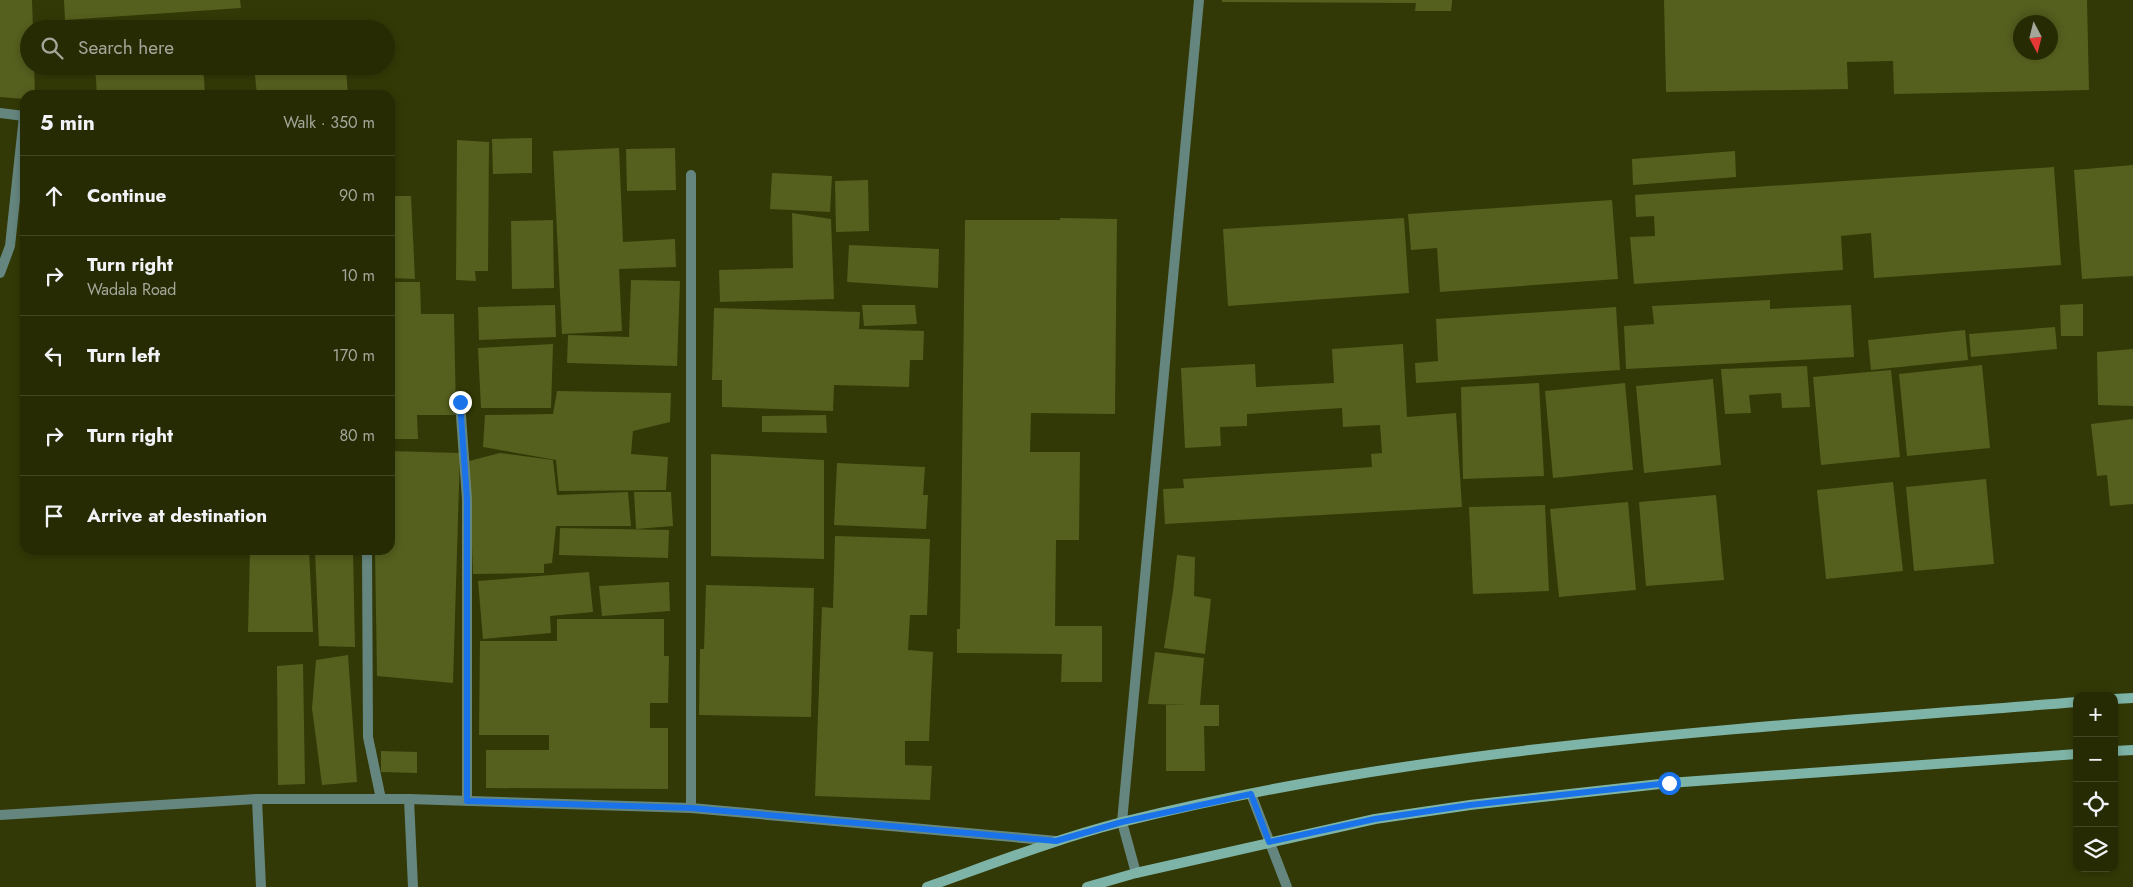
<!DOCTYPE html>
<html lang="en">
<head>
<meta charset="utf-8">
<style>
	body { margin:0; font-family:Jost,sans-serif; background:#323713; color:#f1f3f6 }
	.controls { position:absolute; right:15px; bottom:15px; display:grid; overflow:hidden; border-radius:10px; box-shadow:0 2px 8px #0003 }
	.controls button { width:45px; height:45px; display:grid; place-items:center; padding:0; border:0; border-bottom:1px solid #424726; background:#262b04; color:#f1f3f6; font:25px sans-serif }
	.compass { position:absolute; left:2013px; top:15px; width:45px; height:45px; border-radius:50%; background:#262b04; box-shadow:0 2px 8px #0003; rotate:173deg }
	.stop { position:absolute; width:15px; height:15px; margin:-11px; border:4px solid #1a73e8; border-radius:50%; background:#fff }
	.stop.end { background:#1a73e8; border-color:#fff; box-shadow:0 1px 5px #0008 }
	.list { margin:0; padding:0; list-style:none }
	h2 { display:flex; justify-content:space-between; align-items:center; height:65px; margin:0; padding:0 20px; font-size:21px }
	h2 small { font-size:16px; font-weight:400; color:#a4a79a }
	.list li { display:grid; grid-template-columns:32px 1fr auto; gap:15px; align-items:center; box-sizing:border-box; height:80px; padding:0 20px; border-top:1px solid #424726 }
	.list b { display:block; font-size:19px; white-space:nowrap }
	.list p { margin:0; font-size:16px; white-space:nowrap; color:#a4a79a }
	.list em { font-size:16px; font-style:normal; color:#a4a79a }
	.icon { flex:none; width:28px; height:28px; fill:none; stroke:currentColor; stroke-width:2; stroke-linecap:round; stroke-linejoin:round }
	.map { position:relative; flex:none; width:2133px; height:887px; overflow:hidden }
	.search { position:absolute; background:#262b04; box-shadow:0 2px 8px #0003; left:20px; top:20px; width:375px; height:55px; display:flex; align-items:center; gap:12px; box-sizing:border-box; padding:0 18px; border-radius:28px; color:#a4a79a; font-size:19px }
	.panel { position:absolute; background:#262b04; box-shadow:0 2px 8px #0003; left:20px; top:90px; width:375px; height:465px; border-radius:15px }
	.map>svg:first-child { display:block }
	.building { fill:#555f1e; fill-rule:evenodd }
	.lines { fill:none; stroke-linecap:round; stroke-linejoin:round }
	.minor { stroke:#65867e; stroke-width:10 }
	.tertiary { stroke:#65867e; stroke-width:10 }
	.secondary { stroke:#7eb4a7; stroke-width:10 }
	.route { stroke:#1a73e8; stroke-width:6 }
</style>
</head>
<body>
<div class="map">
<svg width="2133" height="887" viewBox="0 0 2133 887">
	<rect width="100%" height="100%" fill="#323906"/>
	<g class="building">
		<path d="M 0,0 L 32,0 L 33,29 L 29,29 L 29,66 L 34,66 L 35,95 L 25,95 L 25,99 L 0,97 Z"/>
		<path d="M 64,0 L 240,0 L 241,8 L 65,20 Z"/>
		<path d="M 1222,0 L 1452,0 L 1452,3 L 1451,11 L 1415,11 L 1416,3 L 1222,2 Z"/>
		<path d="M 1664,0 L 2087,0 L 2089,90 L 1894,94 L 1893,61 L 1847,62 L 1848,89 L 1666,92 ZM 2020,22 L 2050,22 L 2050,52 L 2020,52 Z"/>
		<path d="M 95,66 L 203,66 L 205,93 L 182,95 L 97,95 Z"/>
		<path d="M 254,66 L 326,66 L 326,70 L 346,69 L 348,95 L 257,95 Z"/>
		<path d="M 532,138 L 532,173 L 493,174 L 492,139 Z"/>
		<path d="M 457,140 L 489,142 L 488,271 L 475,271 L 476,281 L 456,280 Z"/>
		<path d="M 619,148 L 623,242 L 675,239 L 676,267 L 619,269 L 622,331 L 562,334 L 553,151 Z"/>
		<path d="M 675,148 L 676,190 L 627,191 L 626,149 Z"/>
		<path d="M 1735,151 L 1736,177 L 1633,185 L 1632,159 Z"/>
		<path d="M 2133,165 L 2133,276 L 2082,279 L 2074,170 Z"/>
		<path d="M 2054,167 L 2061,265 L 1874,278 L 1871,233 L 1841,236 L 1843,270 L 1634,284 L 1630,237 L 1655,236 L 1654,216 L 1636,217 L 1635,195 Z"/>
		<path d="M 772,173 L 832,176 L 830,212 L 770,209 Z"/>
		<path d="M 868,180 L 869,231 L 836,232 L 835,181 Z"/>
		<path d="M 390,196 L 411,196 L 415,279 L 390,278 Z"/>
		<path d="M 1612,200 L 1618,279 L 1440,292 L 1437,248 L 1411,250 L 1408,214 Z"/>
		<path d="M 792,213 L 831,219 L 834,299 L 720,302 L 719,270 L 793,268 Z"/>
		<path d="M 1060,218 L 1117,219 L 1115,414 L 1031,413 L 1030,452 L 1080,452 L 1079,540 L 1056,540 L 1055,626 L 1102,626 L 1102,682 L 1061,682 L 1062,654 L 957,653 L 957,629 L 960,629 L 965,220 L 1060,220 Z"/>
		<path d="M 1404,218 L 1409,293 L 1228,306 L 1223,229 Z"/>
		<path d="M 553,220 L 554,288 L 512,289 L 511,221 Z"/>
		<path d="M 849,245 L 939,249 L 938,288 L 847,282 Z"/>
		<path d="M 631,280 L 680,281 L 677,366 L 567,363 L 568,335 L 629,337 Z"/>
		<path d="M 390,282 L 420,282 L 421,314 L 454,314 L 456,415 L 417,415 L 418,439 L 390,439 Z"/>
		<path d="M 1770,300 L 1770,309 L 1851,305 L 1854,357 L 1626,369 L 1624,326 L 1654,324 L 1652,306 Z"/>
		<path d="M 2083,304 L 2083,336 L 2061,336 L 2060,305 Z"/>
		<path d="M 555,305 L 556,337 L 479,340 L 478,307 Z"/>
		<path d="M 862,305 L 915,305 L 917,324 L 864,326 Z"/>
		<path d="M 1616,307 L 1620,370 L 1416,383 L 1415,363 L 1438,361 L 1436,319 Z"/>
		<path d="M 714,308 L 860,312 L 859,329 L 924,331 L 923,360 L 910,360 L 909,387 L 834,385 L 833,411 L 722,407 L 722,380 L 712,380 Z"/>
		<path d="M 2055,327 L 2057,349 L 1971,357 L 1969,334 Z"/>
		<path d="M 1965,330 L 1968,360 L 1871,370 L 1868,340 Z"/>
		<path d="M 553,344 L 551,408 L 481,408 L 478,348 Z"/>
		<path d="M 1403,344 L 1407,417 L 1456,413 L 1462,507 L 1165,524 L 1163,489 L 1184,488 L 1183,479 L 1372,467 L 1371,454 L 1382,453 L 1380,425 L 1343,427 L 1342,408 L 1247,414 L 1247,426 L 1220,427 L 1221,446 L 1185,448 L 1181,368 L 1255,364 L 1256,387 L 1334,383 L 1332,349 Z"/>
		<path d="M 2133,349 L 2133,406 L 2098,405 L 2097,352 Z"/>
		<path d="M 1982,365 L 1990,448 L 1907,456 L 1899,374 Z"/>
		<path d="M 1807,366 L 1810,407 L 1782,408 L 1781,393 L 1749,395 L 1751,413 L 1725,414 L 1721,369 Z"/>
		<path d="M 1891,370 L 1900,457 L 1821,465 L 1813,377 Z"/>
		<path d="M 1713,379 L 1721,465 L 1644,473 L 1636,386 Z"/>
		<path d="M 1539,383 L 1544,476 L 1463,479 L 1461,387 Z"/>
		<path d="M 1625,383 L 1633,470 L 1553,478 L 1545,391 Z"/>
		<path d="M 557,391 L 671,393 L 670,422 L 633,431 L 631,454 L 668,457 L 666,490 L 559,491 L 556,460 L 483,447 L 485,415 L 553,414 Z"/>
		<path d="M 826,415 L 827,433 L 762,432 L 762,416 Z"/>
		<path d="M 2133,419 L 2133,504 L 2110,506 L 2107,475 L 2097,476 L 2091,424 Z"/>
		<path d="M 390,451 L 460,453 L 453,683 L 377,676 L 375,550 L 390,550 Z"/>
		<path d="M 500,453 L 553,460 L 557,495 L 628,492 L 631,526 L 556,526 L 552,563 L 544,564 L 544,573 L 473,574 L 469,461 Z"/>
		<path d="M 711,454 L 824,460 L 824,559 L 711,556 Z"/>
		<path d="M 837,463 L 925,467 L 923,495 L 928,495 L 926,529 L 834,525 Z"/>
		<path d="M 1986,479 L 1994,564 L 1914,571 L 1906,487 Z"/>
		<path d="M 1893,482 L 1903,571 L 1826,579 L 1817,490 Z"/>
		<path d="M 634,492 L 671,492 L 673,526 L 636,529 Z"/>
		<path d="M 1716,495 L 1724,580 L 1646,586 L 1639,502 Z"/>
		<path d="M 1628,502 L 1636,590 L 1559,597 L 1550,509 Z"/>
		<path d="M 1545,505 L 1549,591 L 1473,594 L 1469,507 Z"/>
		<path d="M 560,528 L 669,530 L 668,558 L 559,555 Z"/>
		<path d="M 835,536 L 930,539 L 927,615 L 910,615 L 908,650 L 933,652 L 929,741 L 905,741 L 905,765 L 932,766 L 930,800 L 815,796 L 822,607 L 833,608 Z"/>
		<path d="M 250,550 L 309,550 L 313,632 L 248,632 Z"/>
		<path d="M 315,550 L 353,550 L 355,647 L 319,646 Z"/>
		<path d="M 1177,555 L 1195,557 L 1194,596 L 1211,599 L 1205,654 L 1164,648 L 1173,591 Z"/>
		<path d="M 589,572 L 593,612 L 550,616 L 551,633 L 483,639 L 478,581 Z"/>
		<path d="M 669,582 L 670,611 L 602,616 L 599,586 Z"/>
		<path d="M 706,585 L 814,588 L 811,717 L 699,715 L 700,649 L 704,649 Z"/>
		<path d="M 557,619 L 664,619 L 664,656 L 669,656 L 668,703 L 650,703 L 650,728 L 668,728 L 668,789 L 486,788 L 486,750 L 549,750 L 549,735 L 479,735 L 480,641 L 557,641 Z"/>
		<path d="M 1155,652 L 1204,658 L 1200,705 L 1219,705 L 1219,726 L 1204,726 L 1205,771 L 1166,771 L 1166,705 L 1189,705 L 1148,704 Z"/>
		<path d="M 348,655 L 357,782 L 322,785 L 312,708 L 316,660 Z"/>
		<path d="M 303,664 L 305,784 L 278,785 L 277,666 Z"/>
		<path d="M 381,751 L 417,752 L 417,773 L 381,772 Z"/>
	</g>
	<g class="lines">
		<g class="minor">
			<path d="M 0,113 L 24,116 L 10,246 L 0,273"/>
			<path d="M 691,175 L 691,808"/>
			<path d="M 460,402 L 467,499 L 467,801"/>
			<path d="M 367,550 L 368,737 L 381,799"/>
			<path d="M 257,799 L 261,887"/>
			<path d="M 409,799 L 413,887"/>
			<path d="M 0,815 L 257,799 L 409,799 L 691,808 L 1056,841"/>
			<path d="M 1136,873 L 1122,822 L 1199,0"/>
		</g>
		<path class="tertiary" d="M 1251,794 L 1287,887"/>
		<g class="secondary">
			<path d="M 2114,699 L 2133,698"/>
			<path d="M 2114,751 L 2133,750"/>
			<path d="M 927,887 C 992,864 1056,839 1122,822 C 1434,744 1757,728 2077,702"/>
			<path d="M 1087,887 L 1136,873 L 1375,819 L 1470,805 L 1669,783 L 2077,754"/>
		</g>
	</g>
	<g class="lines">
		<path class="route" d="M 460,402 L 467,499 L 467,801 L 691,808 L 1056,841 L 1122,822 L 1251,794 L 1269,842 L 1375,819 L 1470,805 L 1669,783"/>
	</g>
</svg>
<div class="controls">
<button>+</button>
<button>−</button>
<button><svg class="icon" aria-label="locate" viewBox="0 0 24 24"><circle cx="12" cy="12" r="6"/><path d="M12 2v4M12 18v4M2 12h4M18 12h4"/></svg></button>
<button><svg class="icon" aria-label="layers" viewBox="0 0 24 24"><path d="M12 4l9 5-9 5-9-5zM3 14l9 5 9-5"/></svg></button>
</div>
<svg class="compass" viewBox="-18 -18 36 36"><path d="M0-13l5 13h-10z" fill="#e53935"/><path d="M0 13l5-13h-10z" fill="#a4a79a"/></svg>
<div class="stop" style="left:1669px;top:783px"></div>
<div class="stop end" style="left:460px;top:402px"></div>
<div class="search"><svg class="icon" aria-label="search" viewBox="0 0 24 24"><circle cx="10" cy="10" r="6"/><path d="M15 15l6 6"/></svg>Search here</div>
<section class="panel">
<h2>5 min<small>Walk · 350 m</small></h2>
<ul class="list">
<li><svg class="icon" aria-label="ahead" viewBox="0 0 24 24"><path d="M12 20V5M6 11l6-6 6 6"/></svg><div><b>Continue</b></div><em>90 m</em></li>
<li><svg class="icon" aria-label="right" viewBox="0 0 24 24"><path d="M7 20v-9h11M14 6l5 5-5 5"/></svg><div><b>Turn right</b><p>Wadala Road</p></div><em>10 m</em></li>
<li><svg class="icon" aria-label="left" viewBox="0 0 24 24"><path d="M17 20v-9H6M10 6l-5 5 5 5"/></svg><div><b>Turn left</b></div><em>170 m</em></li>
<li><svg class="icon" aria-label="right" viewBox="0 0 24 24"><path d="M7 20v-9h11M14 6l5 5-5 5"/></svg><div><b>Turn right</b></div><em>80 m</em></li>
<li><svg class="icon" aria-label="arrive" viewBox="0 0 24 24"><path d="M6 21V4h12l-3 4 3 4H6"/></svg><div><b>Arrive at destination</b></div></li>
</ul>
</section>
</div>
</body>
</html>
